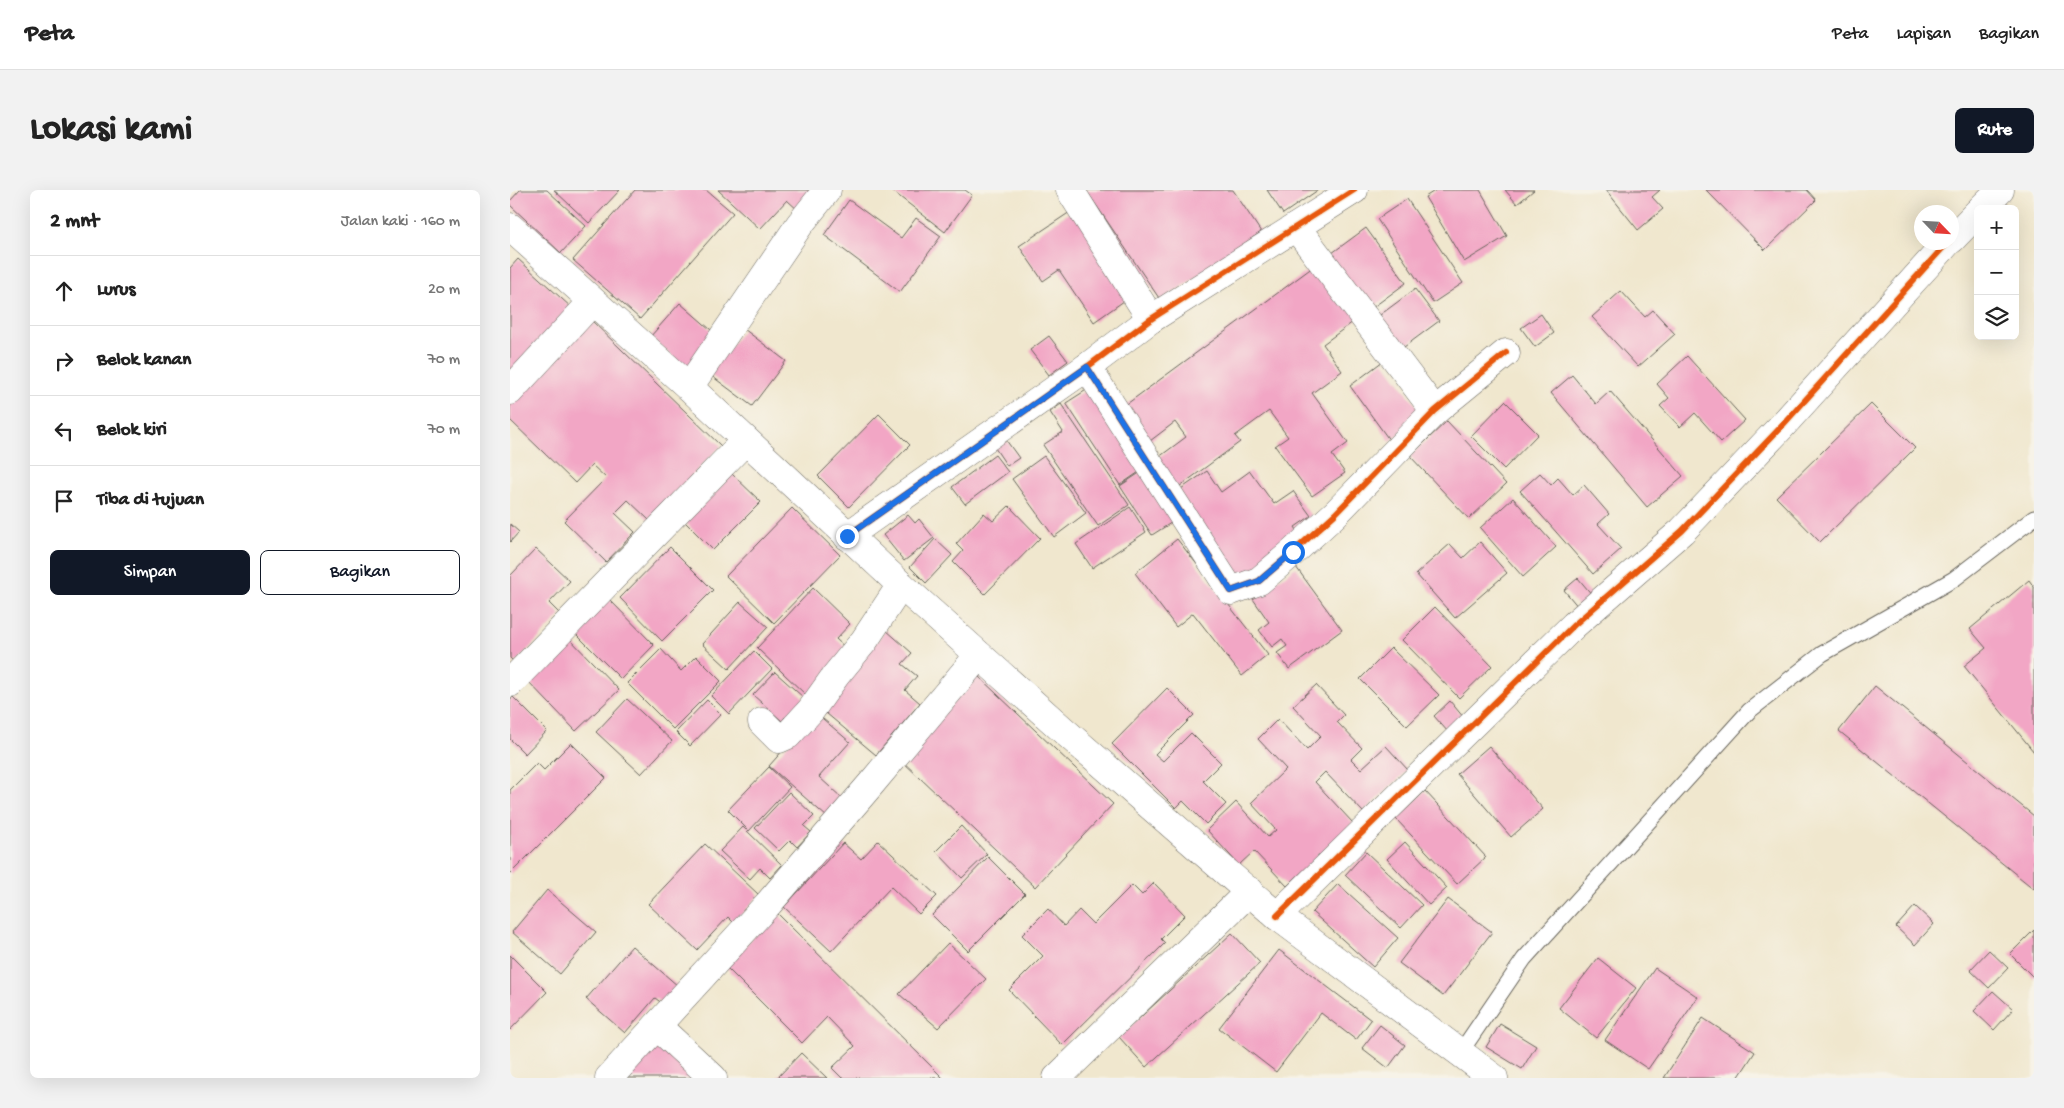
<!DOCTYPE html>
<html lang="id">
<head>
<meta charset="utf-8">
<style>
	body { margin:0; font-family:"Gochi Hand",sans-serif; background:#f2f2f2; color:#222 }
	.controls { position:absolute; right:15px; top:15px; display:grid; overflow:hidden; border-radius:8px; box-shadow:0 5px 20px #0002 }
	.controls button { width:45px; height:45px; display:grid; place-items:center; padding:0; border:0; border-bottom:1px solid #e0e0e0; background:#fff; color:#222; font:25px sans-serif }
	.compass { position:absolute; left:1404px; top:15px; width:45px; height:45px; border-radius:50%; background:#fff; box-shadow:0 5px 20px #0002; rotate:115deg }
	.stop { position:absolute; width:15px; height:15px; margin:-11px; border:4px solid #1a73e8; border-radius:50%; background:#fff }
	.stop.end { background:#1a73e8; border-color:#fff; box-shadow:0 1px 5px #0008 }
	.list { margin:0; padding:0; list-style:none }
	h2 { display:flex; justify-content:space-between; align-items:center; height:65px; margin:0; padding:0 20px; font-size:21px }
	h2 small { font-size:16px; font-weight:400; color:#767676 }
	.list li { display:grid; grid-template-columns:32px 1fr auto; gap:15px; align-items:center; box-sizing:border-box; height:70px; padding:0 20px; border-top:1px solid #e0e0e0 }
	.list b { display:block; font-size:19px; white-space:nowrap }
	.list em { font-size:16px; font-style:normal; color:#767676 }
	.actions { display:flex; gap:10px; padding:15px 20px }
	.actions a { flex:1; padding:11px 0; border:1px solid #111827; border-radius:8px; text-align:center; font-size:18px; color:#111827 }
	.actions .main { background:#111827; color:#fff }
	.icon { flex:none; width:28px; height:28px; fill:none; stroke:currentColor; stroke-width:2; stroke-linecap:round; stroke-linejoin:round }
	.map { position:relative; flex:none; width:1524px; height:888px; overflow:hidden; border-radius:8px }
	header { display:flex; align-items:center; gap:30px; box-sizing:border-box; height:70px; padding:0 25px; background:#fff; border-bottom:1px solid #e0e0e0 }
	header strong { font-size:24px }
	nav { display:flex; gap:28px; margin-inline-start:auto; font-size:18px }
	.intro { display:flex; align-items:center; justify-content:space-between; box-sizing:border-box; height:120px; padding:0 30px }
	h1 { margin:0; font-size:35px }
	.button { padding:12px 22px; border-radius:8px; background:#111827; color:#fff; font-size:18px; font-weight:700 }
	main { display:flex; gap:30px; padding:0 30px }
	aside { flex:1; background:#fff; border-radius:8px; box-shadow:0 5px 20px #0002 }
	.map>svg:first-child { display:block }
	.building { fill:#f2a6c5 }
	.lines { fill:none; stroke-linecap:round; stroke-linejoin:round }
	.service-casing { stroke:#66635a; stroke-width:17 }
	.minor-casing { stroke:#66635a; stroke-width:29 }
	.trunk-casing { stroke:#66635a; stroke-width:29 }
	.service { stroke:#fff; stroke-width:15 }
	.minor { stroke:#fff; stroke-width:28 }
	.trunk { stroke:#fff; stroke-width:28 }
	.cycleway-casing { stroke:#f7f3e8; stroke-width:9 }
	.cycleway { stroke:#e8590c; stroke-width:6 }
	.route { stroke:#1a73e8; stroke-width:6 }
</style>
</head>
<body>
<header>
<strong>Peta</strong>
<nav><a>Peta</a><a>Lapisan</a><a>Bagikan</a></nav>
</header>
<div class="intro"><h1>Lokasi kami</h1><a class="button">Rute</a></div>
<main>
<aside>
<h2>2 mnt<small>Jalan kaki · 160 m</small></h2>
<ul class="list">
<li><svg class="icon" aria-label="ahead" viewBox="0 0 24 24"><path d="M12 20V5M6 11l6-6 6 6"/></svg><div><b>Lurus</b></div><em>20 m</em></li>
<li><svg class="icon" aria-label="right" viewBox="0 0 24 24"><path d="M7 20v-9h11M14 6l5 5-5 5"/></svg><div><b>Belok kanan</b></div><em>70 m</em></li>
<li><svg class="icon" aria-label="left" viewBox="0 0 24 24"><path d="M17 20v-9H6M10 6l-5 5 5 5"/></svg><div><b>Belok kiri</b></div><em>70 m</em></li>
<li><svg class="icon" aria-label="arrive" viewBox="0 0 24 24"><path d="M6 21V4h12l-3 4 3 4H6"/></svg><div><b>Tiba di tujuan</b></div></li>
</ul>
<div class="actions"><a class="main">Simpan</a><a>Bagikan</a></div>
</aside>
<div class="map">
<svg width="1524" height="888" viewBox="0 0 1524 888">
	<rect width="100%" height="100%" fill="#f7f3e8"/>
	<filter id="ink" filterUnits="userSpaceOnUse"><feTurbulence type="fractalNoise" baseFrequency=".02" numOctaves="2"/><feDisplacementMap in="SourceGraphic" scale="10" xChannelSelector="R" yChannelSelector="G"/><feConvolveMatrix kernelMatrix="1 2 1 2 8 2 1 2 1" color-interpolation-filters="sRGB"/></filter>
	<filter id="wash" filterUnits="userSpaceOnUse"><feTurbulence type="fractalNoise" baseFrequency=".0096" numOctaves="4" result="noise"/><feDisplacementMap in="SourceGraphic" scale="20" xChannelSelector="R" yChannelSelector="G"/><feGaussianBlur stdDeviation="1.12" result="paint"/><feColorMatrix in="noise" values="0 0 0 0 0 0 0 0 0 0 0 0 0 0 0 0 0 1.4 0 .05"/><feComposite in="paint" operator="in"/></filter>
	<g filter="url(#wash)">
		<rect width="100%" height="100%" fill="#f0e7ce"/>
		<g id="blocks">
			<g class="building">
				<path d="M 10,0 L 37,0 L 76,36 L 51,63 L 0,15 L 0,11 Z"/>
				<path d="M 44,0 L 110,0 L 79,33 Z"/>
				<path d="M 125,0 L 196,0 L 223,23 L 130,129 L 63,70 Z"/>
				<path d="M 208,0 L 310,0 L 290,22 L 277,10 L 250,39 Z"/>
				<path d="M 381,0 L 455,0 L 462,5 L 435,42 Z"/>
				<path d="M 576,0 L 723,0 L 751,42 L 651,111 Z"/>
				<path d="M 757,0 L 808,0 L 773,24 Z"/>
				<path d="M 926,0 L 970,0 L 997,46 L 954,72 L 915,7 Z"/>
				<path d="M 995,0 L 1024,0 L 1007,14 Z"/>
				<path d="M 1096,0 L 1150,0 L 1142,7 L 1153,19 L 1128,40 Z"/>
				<path d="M 1196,0 L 1297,0 L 1306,10 L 1255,60 Z"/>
				<path d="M 897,9 L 953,93 L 923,113 L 867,29 Z"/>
				<path d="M 339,10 L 391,48 L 406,28 L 431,46 L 390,102 L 314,45 Z"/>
				<path d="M 563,20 L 621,106 L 584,132 L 549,80 L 533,91 L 509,56 Z"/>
				<path d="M 856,38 L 896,93 L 813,154 L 832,181 L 802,203 L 838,253 L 822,265 L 835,283 L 802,306 L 765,256 L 778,247 L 759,221 L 725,246 L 730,252 L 666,299 L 645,270 L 676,247 L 665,232 L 636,254 L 610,219 Z"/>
				<path d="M 8,69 L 62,118 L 0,187 L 0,78 Z"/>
				<path d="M 905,99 L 929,131 L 890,160 L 866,128 Z"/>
				<path d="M 1111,101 L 1135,127 L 1143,120 L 1165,144 L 1128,177 L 1082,127 Z"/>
				<path d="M 170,113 L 208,146 L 178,180 L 140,147 Z"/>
				<path d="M 1031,124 L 1044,143 L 1025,157 L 1011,138 Z"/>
				<path d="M 79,128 L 211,256 L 139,330 L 118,310 L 105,323 L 125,342 L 96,372 L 54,331 L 96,288 L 82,275 L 65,293 L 0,230 L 0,211 Z"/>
				<path d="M 234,139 L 276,171 L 242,216 L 199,184 Z"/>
				<path d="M 539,146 L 558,171 L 539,185 L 520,160 Z"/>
				<path d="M 1177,166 L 1235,230 L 1211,252 L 1185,223 L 1170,237 L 1150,216 L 1159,208 L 1147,194 Z"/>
				<path d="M 873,171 L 914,226 L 880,251 L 840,196 Z"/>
				<path d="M 1062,185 L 1086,214 L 1100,201 L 1173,286 L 1137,317 L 1041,203 Z"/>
				<path d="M 581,197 L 635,278 L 610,295 L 556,213 Z"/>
				<path d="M 995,211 L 1028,244 L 994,279 L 961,246 Z"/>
				<path d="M 551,214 L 619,315 L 588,336 L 533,255 L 553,242 L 540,222 Z"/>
				<path d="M 1361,214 L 1405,258 L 1310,352 L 1266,307 Z"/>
				<path d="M 369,224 L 400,255 L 339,317 L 308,286 Z"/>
				<path d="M 937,231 L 996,294 L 959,329 L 900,266 Z"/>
				<path d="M 496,250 L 509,268 L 497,276 L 485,258 Z"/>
				<path d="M 485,265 L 498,282 L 455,314 L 442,297 Z"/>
				<path d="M 534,266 L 576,323 L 544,347 L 502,289 Z"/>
				<path d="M 634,280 L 667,329 L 642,345 L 610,296 Z"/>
				<path d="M 697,281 L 711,302 L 740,281 L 764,314 L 783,301 L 801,326 L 785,337 L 791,346 L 730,389 L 668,301 Z"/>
				<path d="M 1030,283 L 1041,295 L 1048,288 L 1063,305 L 1074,295 L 1099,324 L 1088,334 L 1111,359 L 1083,384 L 1010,301 Z"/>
				<path d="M 222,284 L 251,312 L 203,360 L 175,332 Z"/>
				<path d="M 1003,308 L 1046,357 L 1013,387 L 970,338 Z"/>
				<path d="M 499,316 L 530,348 L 475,404 L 443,372 L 453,361 L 446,354 L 474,323 L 483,331 Z"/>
				<path d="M 620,317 L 636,342 L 582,378 L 566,354 Z"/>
				<path d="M 282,318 L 330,365 L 264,433 L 216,386 Z"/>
				<path d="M 398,325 L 405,333 L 409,329 L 424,348 L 394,371 L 373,345 Z"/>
				<path d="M 0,334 L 9,342 L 0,352 Z"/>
				<path d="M 425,349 L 442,365 L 416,393 L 400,377 Z"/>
				<path d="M 667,349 L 758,465 L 732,486 L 683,423 L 666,437 L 625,383 Z"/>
				<path d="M 970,352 L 997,383 L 945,428 L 906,384 L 940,354 L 953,368 Z"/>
				<path d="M 160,357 L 203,400 L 152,451 L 110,408 Z"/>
				<path d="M 26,359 L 60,391 L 39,413 L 51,425 L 5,473 L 0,468 L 0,386 Z"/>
				<path d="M 786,377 L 832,440 L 779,479 L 767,463 L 777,456 L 772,449 L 762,457 L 749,440 L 759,432 L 743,409 Z"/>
				<path d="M 1068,388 L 1083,406 L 1069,418 L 1054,400 Z"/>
				<path d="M 1519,390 L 1524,397 L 1524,562 L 1454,476 L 1476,458 L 1460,439 Z"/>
				<path d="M 303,398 L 340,434 L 326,449 L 339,461 L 297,506 L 247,458 Z"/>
				<path d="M 99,409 L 144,455 L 111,489 L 65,443 Z"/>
				<path d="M 230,412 L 258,437 L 219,479 L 192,454 Z"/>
				<path d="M 925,417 L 982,476 L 949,508 L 892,450 Z"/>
				<path d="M 376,440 L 402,463 L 392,474 L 407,486 L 395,500 L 410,513 L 366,565 L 310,518 Z"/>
				<path d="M 58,447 L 109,500 L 66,541 L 15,488 Z"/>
				<path d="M 881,458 L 929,505 L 897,536 L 850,489 Z"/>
				<path d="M 151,459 L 171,481 L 186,466 L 211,491 L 163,539 L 117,493 Z"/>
				<path d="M 244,461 L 262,479 L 219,524 L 201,506 Z"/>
				<path d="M 265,482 L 294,508 L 283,534 L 275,527 L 272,531 L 243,505 Z"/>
				<path d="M 468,486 L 603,614 L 525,697 L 390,569 Z"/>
				<path d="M 806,495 L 834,525 L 827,532 L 852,558 L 841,569 L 851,579 L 876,556 L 898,580 L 853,622 L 815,582 L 805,592 L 843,633 L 777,696 L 744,661 L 729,675 L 697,640 L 726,612 L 758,647 L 766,640 L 741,613 L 776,579 L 748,549 L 768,529 L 797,560 L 811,546 L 783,516 Z"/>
				<path d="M 1365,496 L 1524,626 L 1524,699 L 1329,541 Z"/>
				<path d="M 657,498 L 684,525 L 645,564 L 653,571 L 681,543 L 711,573 L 693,591 L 716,614 L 696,634 L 673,611 L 666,618 L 602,554 Z"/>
				<path d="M 3,507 L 37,541 L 15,564 L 0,549 L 0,509 Z"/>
				<path d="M 117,509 L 162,551 L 131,584 L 86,542 Z"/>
				<path d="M 197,510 L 211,524 L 180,556 L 166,542 Z"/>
				<path d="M 940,511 L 954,528 L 938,542 L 924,526 Z"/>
				<path d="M 306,523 L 340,552 L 309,587 L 332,608 L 317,627 L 259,576 Z"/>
				<path d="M 61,553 L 96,588 L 0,684 L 0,600 L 27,573 L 34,580 Z"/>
				<path d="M 979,556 L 1033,619 L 1001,647 L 947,584 Z"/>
				<path d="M 259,577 L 280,597 L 239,641 L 218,620 Z"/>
				<path d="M 915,601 L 976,667 L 947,694 L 886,629 Z"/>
				<path d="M 279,602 L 304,626 L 294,636 L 301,642 L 287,657 L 280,650 L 269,661 L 245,638 Z"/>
				<path d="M 451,636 L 477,664 L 452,688 L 426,661 Z"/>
				<path d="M 233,637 L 272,675 L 260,688 L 250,678 L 240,689 L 210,661 Z"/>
				<path d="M 368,651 L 427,706 L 409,724 L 381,697 L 321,761 L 274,717 L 333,653 L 351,669 Z"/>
				<path d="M 895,652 L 937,698 L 919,715 L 877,669 Z"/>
				<path d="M 195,654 L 249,705 L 224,733 L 218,727 L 187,760 L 138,714 Z"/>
				<path d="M 856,662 L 912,715 L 891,738 L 835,685 Z"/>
				<path d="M 478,667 L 515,704 L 458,761 L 422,725 Z"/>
				<path d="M 644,693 L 675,725 L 651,749 L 655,753 L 552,855 L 499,800 L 533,766 L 512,745 L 538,719 L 554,736 L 569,720 L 583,734 L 622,695 L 632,705 Z"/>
				<path d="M 828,694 L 888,748 L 863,777 L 802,722 Z"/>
				<path d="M 37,700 L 86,742 L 50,784 L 2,742 Z"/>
				<path d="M 938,709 L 982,742 L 933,806 L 889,773 Z"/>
				<path d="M 1405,716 L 1424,734 L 1405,755 L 1386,737 Z"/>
				<path d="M 267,723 L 433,888 L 332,888 L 322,878 L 345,856 L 317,827 L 292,853 L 215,776 Z"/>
				<path d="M 1524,740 L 1524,788 L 1500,764 Z"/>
				<path d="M 722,743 L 750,773 L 636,877 L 609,847 Z"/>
				<path d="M 438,753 L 476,789 L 428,838 L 389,804 Z"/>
				<path d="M 122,756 L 168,796 L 153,814 L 145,808 L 115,843 L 76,809 Z"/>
				<path d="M 769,760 L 861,830 L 846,850 L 811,823 L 766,882 L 709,838 Z"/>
				<path d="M 1479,760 L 1498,778 L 1479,798 L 1460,780 Z"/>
				<path d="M 0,765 L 37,802 L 0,840 Z"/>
				<path d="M 1088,768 L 1126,798 L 1086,848 L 1049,818 Z"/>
				<path d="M 1145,778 L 1188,807 L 1138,879 L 1095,850 Z"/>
				<path d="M 1483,801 L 1503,819 L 1484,840 L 1464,821 Z"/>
				<path d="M 1193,828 L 1245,862 L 1228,888 L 1154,888 Z"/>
				<path d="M 990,834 L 1026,856 L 1012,879 L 976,857 Z"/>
				<path d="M 870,835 L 895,855 L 878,878 L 852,858 Z"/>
				<path d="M 149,851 L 189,888 L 115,888 Z"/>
				<path d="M 291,863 L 317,888 L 267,888 Z"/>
			</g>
		</g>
	</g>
	<g filter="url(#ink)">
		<use href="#blocks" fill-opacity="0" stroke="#66635a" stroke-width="1"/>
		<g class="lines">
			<defs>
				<path id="service" d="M 950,863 L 1014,769 L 1239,521 L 1312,464 L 1444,389 L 1524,328"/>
				<g id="minor">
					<path d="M 560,0 L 641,129"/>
					<path d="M 1471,19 L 1490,0"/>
					<path d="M 786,37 L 925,221"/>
					<path d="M 1442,49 L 1468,22"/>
					<path d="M 577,177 L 721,401 L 749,391 L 783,362 L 825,324 L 925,221 L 996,163"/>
					<path d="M 179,197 L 290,34 L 317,0"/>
					<path d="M 0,201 L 82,112"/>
					<path d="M 337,346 L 577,177 L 641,129 L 844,0"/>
					<path d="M 0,493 L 235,251"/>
					<path d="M 252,532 L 269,549 L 278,545 L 301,520 L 326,485 L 354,451 L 391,395"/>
					<path d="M 767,726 L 1064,435 L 1172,341 L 1270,238 L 1438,52"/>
					<path d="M 147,836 L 203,888"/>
					<path d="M 99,888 L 259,713 L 361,594 L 469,465"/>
					<path d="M 547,888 L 740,701"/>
				</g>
				<path id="trunk" d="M 0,37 L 179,197 L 391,395 L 553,540 L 767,726 L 984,888"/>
			</defs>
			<use href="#service" class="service-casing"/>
			<use href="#minor" class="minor-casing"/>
			<use href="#trunk" class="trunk-casing"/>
			<use href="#service" class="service"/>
			<use href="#minor" class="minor"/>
			<use href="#trunk" class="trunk"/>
			<defs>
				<g id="cycleway">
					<path d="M 577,177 L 721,401 L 749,391 L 783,362 L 825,324 L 925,221 L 996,163"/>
					<path d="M 337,346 L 577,177 L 641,129 L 844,0"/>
					<path d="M 767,726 L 1064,435 L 1172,341 L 1270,238 L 1438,52"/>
				</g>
			</defs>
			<use href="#cycleway" class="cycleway-casing"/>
			<use href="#cycleway" class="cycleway"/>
		</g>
	</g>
	<g class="lines" filter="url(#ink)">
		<path class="route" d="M 337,346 L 577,177 L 721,401 L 749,391 L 783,362"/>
	</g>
</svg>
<div class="controls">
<button>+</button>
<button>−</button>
<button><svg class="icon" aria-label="layers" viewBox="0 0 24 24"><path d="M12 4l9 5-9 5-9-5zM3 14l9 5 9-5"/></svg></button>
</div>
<svg class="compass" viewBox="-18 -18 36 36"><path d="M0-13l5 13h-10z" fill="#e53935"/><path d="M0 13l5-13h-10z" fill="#767676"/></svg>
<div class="stop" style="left:783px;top:362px"></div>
<div class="stop end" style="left:337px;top:346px"></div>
</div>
</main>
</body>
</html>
